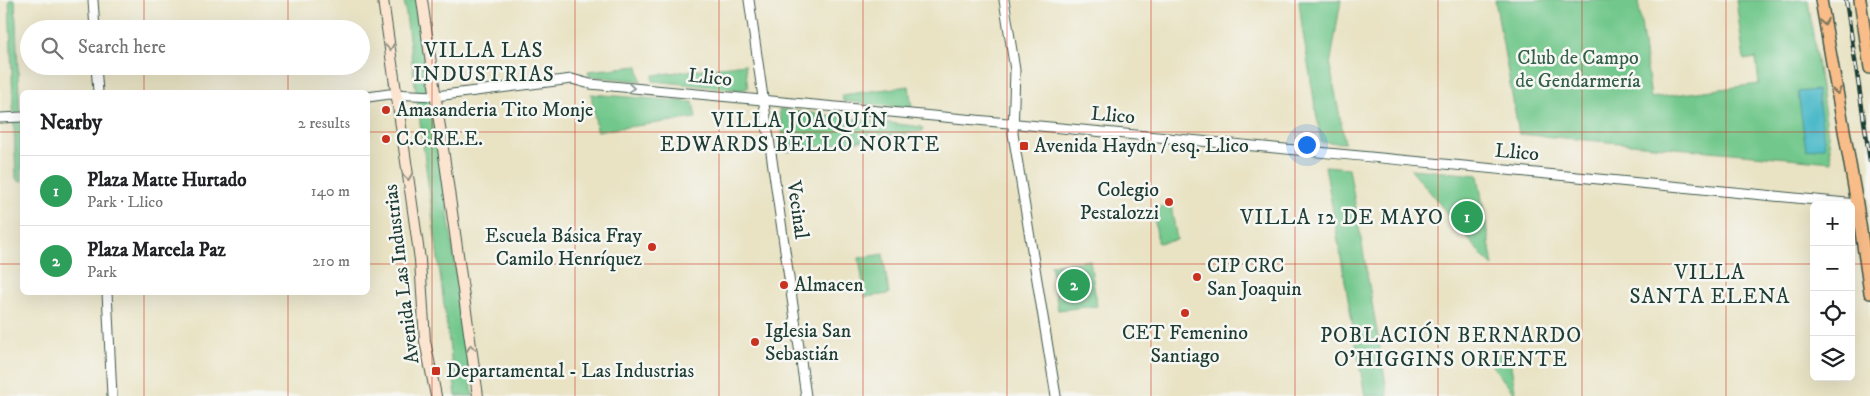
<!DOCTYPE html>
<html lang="en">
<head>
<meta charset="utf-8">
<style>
	body { margin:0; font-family:"IM FELL DW Pica",serif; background:#f6f6f6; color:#202124 }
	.controls { position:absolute; right:15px; bottom:15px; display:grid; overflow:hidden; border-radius:8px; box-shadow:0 5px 20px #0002 }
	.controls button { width:45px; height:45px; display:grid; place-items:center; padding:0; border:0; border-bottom:1px solid #e0e0e0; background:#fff; color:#202124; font:25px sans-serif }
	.you { position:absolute; left:1306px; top:144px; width:18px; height:18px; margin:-12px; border:4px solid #fff; border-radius:50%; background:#1a73e8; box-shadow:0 0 0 8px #1a73e833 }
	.badge { display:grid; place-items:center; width:32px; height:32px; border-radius:50%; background:#0f766e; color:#fff; font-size:16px; font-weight:700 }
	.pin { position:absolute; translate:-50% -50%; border:2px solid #fff; box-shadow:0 1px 5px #0006 }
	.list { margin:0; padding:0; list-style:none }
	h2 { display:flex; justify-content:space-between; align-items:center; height:65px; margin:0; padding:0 20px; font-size:21px }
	h2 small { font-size:16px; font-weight:400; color:#757577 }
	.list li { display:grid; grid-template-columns:32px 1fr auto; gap:15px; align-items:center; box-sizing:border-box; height:70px; padding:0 20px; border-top:1px solid #e0e0e0 }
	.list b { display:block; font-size:19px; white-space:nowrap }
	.list p { margin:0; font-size:16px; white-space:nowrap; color:#757577 }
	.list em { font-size:16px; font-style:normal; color:#757577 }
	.icon { flex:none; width:28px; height:28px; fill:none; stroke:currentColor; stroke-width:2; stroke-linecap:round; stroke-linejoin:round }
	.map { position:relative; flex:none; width:1870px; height:396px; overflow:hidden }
	.search { position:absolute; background:#fff; box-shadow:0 5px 20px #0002; left:20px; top:20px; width:350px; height:55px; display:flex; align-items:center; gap:12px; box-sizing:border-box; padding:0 18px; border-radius:28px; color:#757577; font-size:19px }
	.panel { position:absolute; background:#fff; box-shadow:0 5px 20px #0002; left:20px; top:90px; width:350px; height:205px; border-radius:8px }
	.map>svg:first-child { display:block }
	.green { fill:#72c88c; stroke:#488260 }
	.water { fill:#4ebac9; stroke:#367c7e }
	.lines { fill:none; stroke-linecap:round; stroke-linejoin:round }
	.tertiary-casing { stroke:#3d564a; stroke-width:11 }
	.secondary-casing { stroke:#3d564a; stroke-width:12 }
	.primary-casing { stroke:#3d564a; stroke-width:14 }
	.tertiary { stroke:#fff; stroke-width:9 }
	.secondary { stroke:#fce5d0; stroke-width:10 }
	.primary { stroke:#f8bd89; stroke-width:11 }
	.rail-casing { stroke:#1f3d34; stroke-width:4.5 }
	.rail { stroke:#f6f6f2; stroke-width:2.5; stroke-dasharray:8; stroke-linecap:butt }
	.oneway { stroke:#81775a }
	.oneway2 { stroke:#8e9182 }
	.oneway3 { stroke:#8f9e9a }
	.grid { fill:none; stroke:#c8321e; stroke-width:1; stroke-opacity:0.55 }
	.poi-dot { fill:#c8321e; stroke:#f6f6f2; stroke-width:2 }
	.labels { text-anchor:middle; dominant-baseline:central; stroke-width:5; stroke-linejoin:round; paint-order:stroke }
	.park-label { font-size:20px; fill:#34604a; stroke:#f6f6f2 }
	.street-label { font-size:20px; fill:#1f3d34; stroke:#f6f6f2 }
	.poi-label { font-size:20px; fill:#1f3d34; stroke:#f6f6f2; text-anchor:start }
	.neighbourhood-label { font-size:21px; letter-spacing:1px; fill:#1f3d34; stroke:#f6f6f2 }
</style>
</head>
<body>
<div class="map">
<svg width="1870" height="396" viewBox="0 0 1870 396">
	<rect width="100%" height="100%" fill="#f6f6f2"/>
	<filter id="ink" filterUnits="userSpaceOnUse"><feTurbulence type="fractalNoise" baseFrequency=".02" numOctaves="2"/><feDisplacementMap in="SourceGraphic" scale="10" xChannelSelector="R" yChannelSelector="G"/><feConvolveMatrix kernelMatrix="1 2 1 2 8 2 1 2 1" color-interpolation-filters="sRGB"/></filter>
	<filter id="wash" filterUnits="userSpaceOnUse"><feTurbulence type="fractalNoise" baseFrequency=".0096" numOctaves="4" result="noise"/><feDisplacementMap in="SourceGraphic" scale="20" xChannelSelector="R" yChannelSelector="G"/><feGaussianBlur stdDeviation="1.12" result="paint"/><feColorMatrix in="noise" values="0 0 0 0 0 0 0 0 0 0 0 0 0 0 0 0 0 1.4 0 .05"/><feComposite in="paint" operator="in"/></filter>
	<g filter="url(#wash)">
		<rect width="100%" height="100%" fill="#e9e3c4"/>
		<g class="green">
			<path d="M 9,0 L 15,0 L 22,162 L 22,181 L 18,181 L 16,178 Z"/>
			<path d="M 404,0 L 419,0 L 473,396 L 456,396 Z"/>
			<path d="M 1299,0 L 1341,0 L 1330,66 L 1345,143 L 1321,142 L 1302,27 Z"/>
			<path d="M 1495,0 L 1638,0 L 1651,98 L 1759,84 L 1756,58 L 1744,60 L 1736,0 L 1808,0 L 1832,162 L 1519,134 Z"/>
			<path d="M 745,64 L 748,88 L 742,90 L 653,81 L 653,75 Z"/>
			<path d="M 638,66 L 641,81 L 589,76 L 588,71 Z"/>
			<path d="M 909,86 L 912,109 L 843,101 L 842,95 Z"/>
			<path d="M 591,94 L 693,102 L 696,118 L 597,131 Z"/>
			<path d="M 779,109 L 922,127 L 924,131 L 785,152 Z"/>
			<path d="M 1325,166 L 1349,168 L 1388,396 L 1365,396 Z"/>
			<path d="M 1411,169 L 1478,175 L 1493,266 L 1484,258 Z"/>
			<path d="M 1171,205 L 1177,240 L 1158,243 L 1153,208 Z"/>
			<path d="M 883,254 L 889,294 L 865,297 L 859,258 Z"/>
			<path d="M 1090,260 L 1097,306 L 1058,310 L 1051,265 Z"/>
			<path d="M 1508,347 L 1516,396 L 1489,362 Z"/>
		</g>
		<path class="water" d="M 1817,90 L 1825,147 L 1806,150 L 1798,92 Z"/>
	</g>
	<g filter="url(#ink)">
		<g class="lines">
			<defs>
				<g id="tertiary">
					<path d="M 93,0 L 95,29"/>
					<path d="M 749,0 L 806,396"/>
					<path d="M 1004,0 L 1015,70 L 1013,134 L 1056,396"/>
					<path d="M 96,66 L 98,92"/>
					<path d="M 368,97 L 389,94 L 436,96 L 572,79 L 590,84 C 1012,125 1435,161 1857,204"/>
					<path d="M 0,118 L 22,117"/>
					<path d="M 107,292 L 112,396"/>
				</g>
				<g id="secondary">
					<path d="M 383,0 L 420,260 L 425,341 L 436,396"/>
					<path d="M 422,0 L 478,396"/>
				</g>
				<g id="primary">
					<path d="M 1821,0 L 1857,204 L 1870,293"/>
					<path d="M 1860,0 L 1870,68"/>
				</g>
			</defs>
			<use href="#tertiary" class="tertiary-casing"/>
			<use href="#secondary" class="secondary-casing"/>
			<use href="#primary" class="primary-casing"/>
			<use href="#tertiary" class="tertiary"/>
			<use href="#secondary" class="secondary"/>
			<use href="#primary" class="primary"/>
			<defs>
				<path id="rail" d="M 1846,0 L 1870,161"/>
			</defs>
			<use href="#rail" class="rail-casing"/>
			<use href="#rail" class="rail"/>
		</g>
		<defs><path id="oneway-chevron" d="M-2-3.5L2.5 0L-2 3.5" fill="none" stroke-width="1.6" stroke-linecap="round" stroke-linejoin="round" transform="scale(1.25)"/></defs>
		<g class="oneway">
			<use href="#oneway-chevron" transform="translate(1824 22) rotate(81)"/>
			<use href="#oneway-chevron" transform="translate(1837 91) rotate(80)"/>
		</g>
		<g class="oneway2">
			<use href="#oneway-chevron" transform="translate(390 47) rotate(82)"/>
			<use href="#oneway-chevron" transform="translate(408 177) rotate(82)"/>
			<use href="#oneway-chevron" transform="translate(471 348) rotate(-98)"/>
		</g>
		<use class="oneway3" href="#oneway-chevron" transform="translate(631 88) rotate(6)"/>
	</g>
	<path class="grid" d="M 144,0 L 144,29M 288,0 L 288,29M 432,0 L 432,396M 575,0 L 575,396M 719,0 L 719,396M 863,0 L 863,396M 1007,0 L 1007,396M 1151,0 L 1151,396M 1295,0 L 1295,396M 1438,0 L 1438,396M 1582,0 L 1582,396M 1726,0 L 1726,396M 144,66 L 144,92M 288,66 L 288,92M 0,132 L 22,132M 368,132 L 1870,132M 0,264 L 22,264M 368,264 L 1814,264M 1851,264 L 1870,264M 144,292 L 144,396M 288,292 L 288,396"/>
	<g class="poi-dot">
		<circle cx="386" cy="110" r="5"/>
		<circle cx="386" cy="139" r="5"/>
		<rect x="1019" y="141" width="10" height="10" rx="2.5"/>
		<circle cx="1169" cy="202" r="5"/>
		<circle cx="652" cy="247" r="5"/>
		<circle cx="1197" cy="277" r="5"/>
		<circle cx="784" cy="285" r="5"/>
		<circle cx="1185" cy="313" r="5"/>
		<circle cx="755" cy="342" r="5"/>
		<rect x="431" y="366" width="10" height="10" rx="2.5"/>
	</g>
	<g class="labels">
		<g class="park-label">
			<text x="1578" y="58">Club de Campo<tspan x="1578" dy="23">de Gendarmería</tspan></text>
		</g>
		<g class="street-label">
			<text transform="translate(710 78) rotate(6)">Llico</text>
			<text transform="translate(1113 116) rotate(5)">Llico</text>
			<text transform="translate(1517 153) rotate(5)">Llico</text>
			<text transform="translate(797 210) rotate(82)">Vecinal</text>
			<text transform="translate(402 274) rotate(-97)">Avenida Las Industrias</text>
		</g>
		<g class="poi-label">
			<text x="396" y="110">Amasanderia Tito Monje</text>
			<text x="396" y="139">C.C.RE.E.</text>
			<text x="1034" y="146">Avenida Haydn / esq. Llico</text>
			<text x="1159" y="190" text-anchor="end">Colegio<tspan x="1159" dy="23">Pestalozzi</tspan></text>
			<text x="642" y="236" text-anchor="end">Escuela Básica Fray<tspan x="642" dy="23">Camilo Henríquez</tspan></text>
			<text x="1207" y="266">CIP CRC<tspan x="1207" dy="23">San Joaquin</tspan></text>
			<text x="794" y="285">Almacen</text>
			<text x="765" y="331">Iglesia San<tspan x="765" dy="23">Sebastián</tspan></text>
			<text x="1185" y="333" text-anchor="middle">CET Femenino<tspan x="1185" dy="23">Santiago</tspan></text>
			<text x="446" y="371">Departamental - Las Industrias</text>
		</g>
		<g class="neighbourhood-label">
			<text x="484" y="51">VILLA LAS<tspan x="484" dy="24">INDUSTRIAS</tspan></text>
			<text x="800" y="121">VILLA JOAQUÍN<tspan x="800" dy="24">EDWARDS BELLO NORTE</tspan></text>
			<text x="1342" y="218">VILLA 12 DE MAYO</text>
			<text x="1710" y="273">VILLA<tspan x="1710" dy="24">SANTA ELENA</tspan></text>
			<text x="1451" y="336">POBLACIÓN BERNARDO<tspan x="1451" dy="24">O'HIGGINS ORIENTE</tspan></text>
		</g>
	</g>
</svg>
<div class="controls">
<button>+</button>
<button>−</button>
<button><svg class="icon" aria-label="locate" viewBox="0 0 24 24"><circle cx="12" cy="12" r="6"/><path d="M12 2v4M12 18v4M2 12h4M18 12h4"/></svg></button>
<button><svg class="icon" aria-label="layers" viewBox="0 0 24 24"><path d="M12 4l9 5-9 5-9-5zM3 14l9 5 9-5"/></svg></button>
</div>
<div class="you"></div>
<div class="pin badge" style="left:1467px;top:217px;background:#2e9e5b">1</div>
<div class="pin badge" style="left:1074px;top:285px;background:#2e9e5b">2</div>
<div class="search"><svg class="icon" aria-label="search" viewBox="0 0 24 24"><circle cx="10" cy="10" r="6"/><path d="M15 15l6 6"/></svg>Search here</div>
<section class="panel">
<h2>Nearby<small>2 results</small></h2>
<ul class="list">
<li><span class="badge" style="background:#2e9e5b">1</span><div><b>Plaza Matte Hurtado</b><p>Park · Llico</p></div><em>140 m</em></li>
<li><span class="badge" style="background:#2e9e5b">2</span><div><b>Plaza Marcela Paz</b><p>Park</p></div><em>210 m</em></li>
</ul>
</section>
</div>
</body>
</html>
